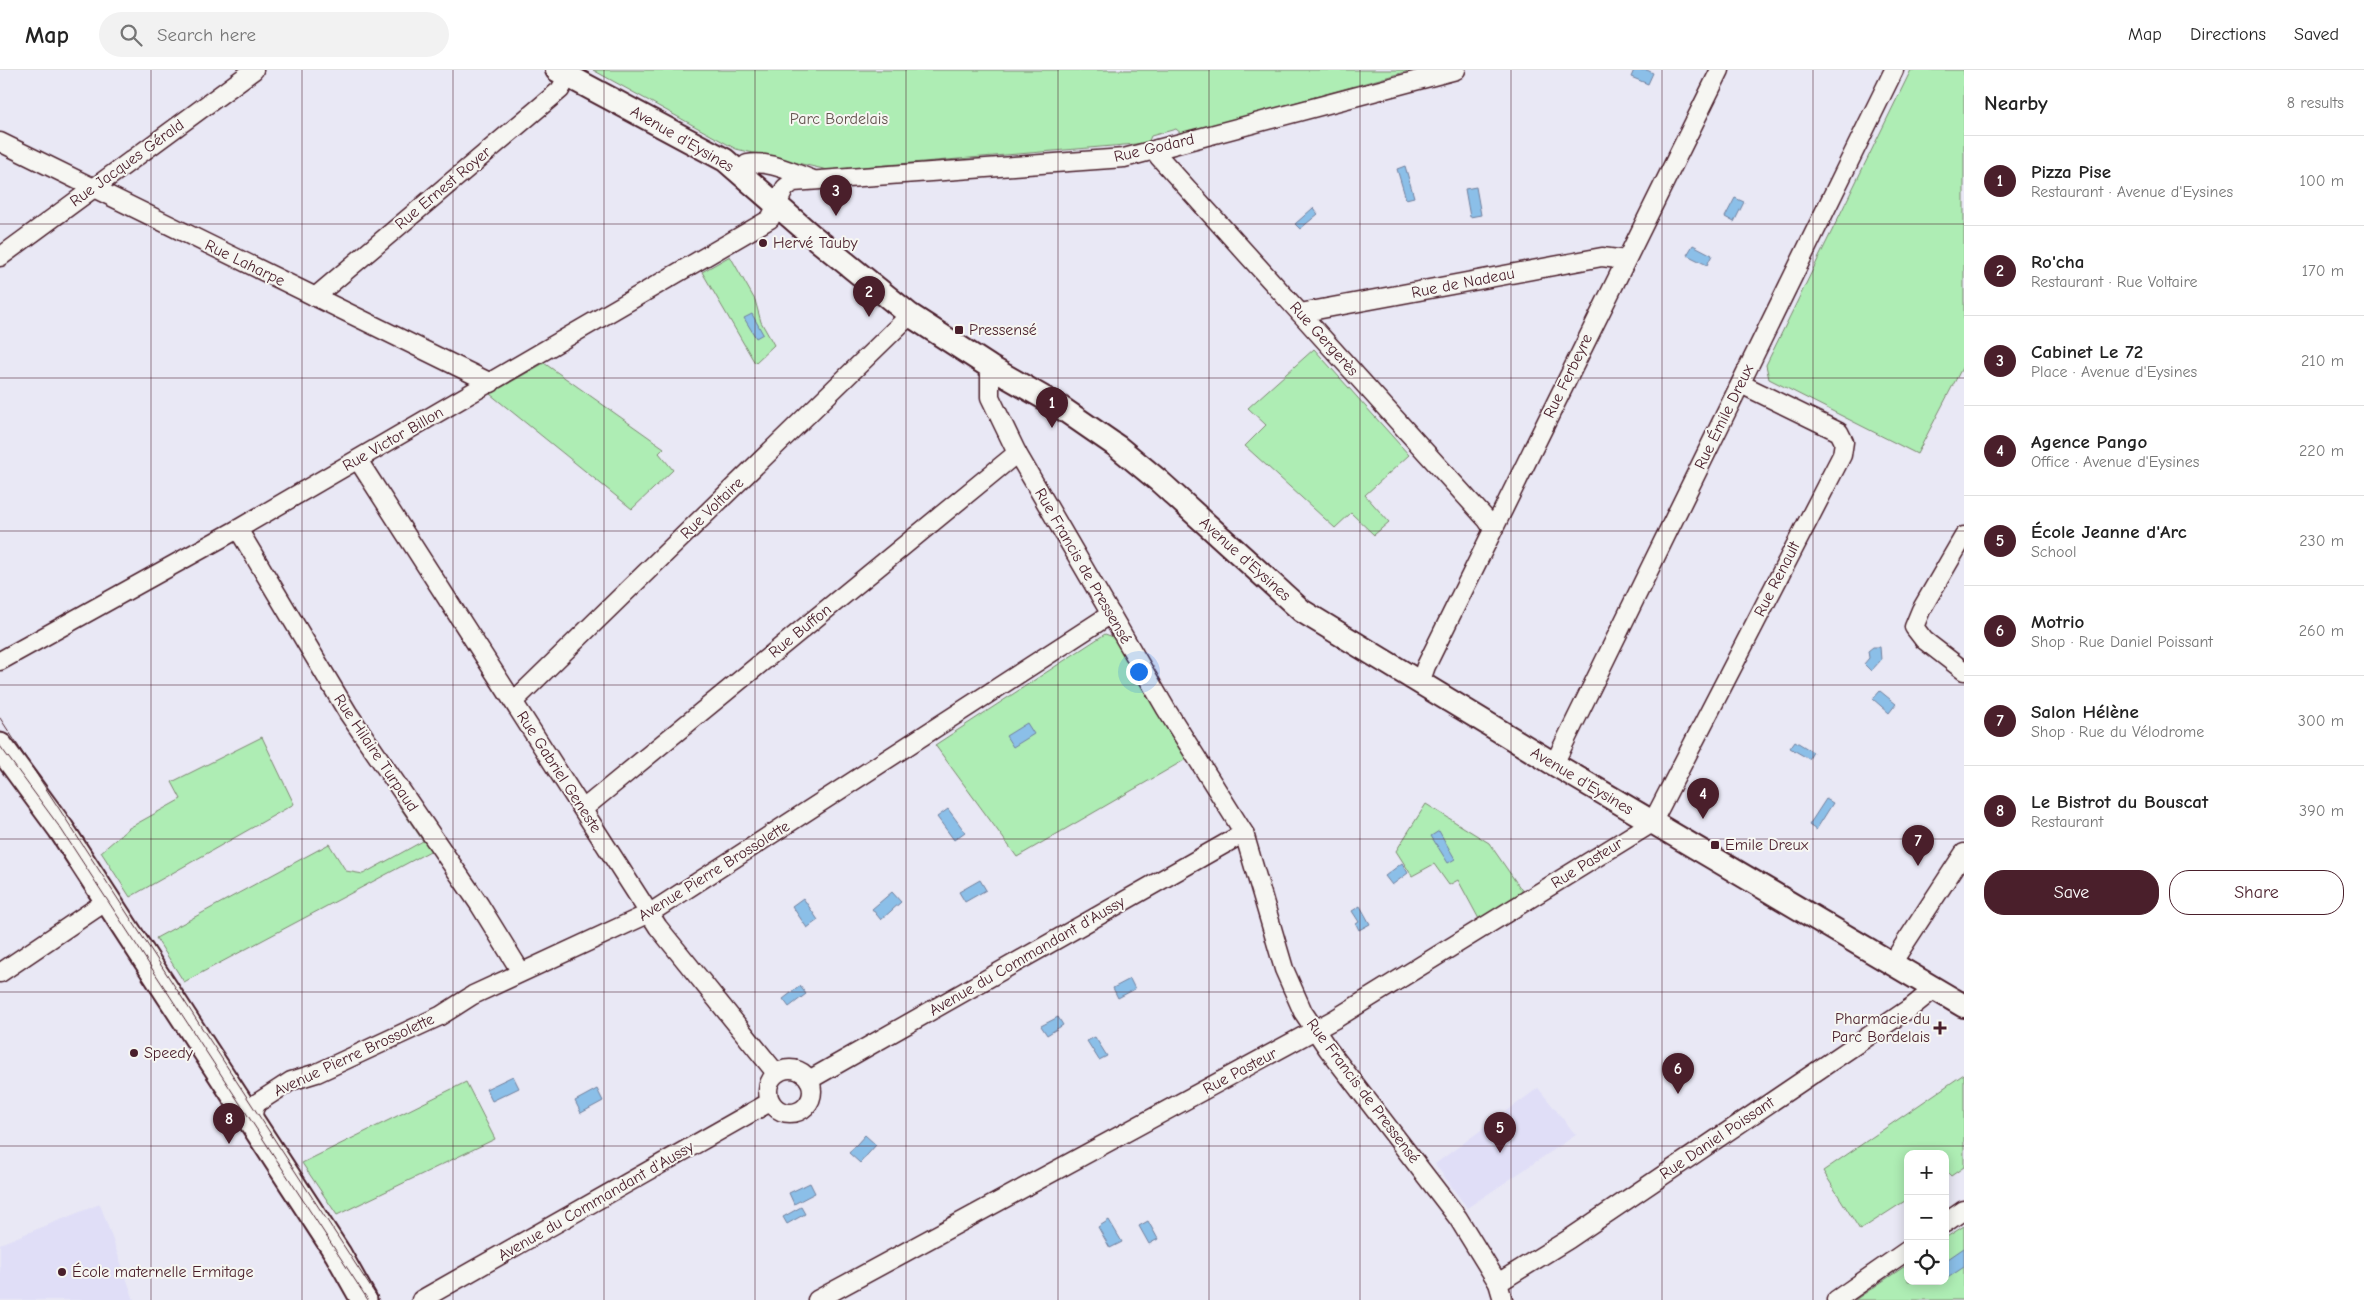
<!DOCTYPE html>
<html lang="en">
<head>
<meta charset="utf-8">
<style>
	body { margin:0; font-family:"Comic Neue",sans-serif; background:#f2f2f2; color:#222 }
	.controls { position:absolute; right:15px; bottom:15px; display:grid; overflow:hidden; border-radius:10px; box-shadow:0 2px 12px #0003 }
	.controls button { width:45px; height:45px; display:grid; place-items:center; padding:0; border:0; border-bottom:1px solid #e0e0e0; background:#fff; color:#222; font:25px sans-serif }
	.you { position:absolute; left:1138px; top:601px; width:18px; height:18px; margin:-12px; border:4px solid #fff; border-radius:50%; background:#1a73e8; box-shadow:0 0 0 8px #1a73e833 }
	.badge { display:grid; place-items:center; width:32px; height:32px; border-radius:50%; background:#4a1f2b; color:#fff; font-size:16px; font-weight:700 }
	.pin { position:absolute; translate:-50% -41px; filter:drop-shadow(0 1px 2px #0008) }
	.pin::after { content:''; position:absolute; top:26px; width:18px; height:15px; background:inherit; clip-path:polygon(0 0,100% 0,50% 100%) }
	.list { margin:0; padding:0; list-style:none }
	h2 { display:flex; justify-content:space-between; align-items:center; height:65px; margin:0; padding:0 20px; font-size:21px }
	h2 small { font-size:16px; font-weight:400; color:#767676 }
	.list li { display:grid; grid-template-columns:32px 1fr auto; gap:15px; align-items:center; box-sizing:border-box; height:90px; padding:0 20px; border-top:1px solid #e0e0e0 }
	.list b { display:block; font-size:19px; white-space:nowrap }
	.list p { margin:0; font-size:16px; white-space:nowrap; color:#767676 }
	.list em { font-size:16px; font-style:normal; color:#767676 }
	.actions { display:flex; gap:10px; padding:15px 20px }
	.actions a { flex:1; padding:11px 0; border:1px solid #4a1f2b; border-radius:20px; text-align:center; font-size:18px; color:#4a1f2b }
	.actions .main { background:#4a1f2b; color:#fff }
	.icon { flex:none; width:28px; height:28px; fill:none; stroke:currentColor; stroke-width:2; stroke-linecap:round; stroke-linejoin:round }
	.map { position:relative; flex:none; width:1964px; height:1230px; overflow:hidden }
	header { display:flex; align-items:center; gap:30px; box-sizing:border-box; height:70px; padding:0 25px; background:#fff; border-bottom:1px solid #e0e0e0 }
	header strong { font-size:24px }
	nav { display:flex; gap:28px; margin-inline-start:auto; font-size:18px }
	.search { width:350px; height:45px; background:#f2f2f2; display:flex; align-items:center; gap:12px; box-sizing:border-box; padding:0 18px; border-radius:28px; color:#767676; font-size:19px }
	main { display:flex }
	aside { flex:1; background:#fff }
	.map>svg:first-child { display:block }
	.built { fill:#e0def7 }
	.green { fill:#aeedb4; stroke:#7c8670 }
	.water { fill:#8bbfe8; stroke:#717f9c }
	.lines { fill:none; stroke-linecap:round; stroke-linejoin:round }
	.minor-casing { stroke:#4a1f2b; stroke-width:21 }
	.tertiary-casing { stroke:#4a1f2b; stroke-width:26 }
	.secondary-casing { stroke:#4a1f2b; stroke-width:29 }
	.minor { stroke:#f6f6f2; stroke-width:18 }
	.tertiary { stroke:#f6f6f2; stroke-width:22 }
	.secondary { stroke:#f6f6f2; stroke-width:25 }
	.tram { stroke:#4a1f2b; stroke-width:1 }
	.grid { fill:none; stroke:#4a1f2b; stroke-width:1; stroke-opacity:0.55 }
	.poi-dot { fill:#4a1f2b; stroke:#f6f6f2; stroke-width:2 }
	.labels { text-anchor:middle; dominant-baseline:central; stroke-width:4; stroke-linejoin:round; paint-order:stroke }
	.park-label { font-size:16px; fill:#63524d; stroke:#f6f6f2 }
	.street-label { font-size:16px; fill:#4a1f2b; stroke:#f6f6f2 }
	.poi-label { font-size:16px; fill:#4a1f2b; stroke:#f6f6f2; text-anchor:start }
</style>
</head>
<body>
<header>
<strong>Map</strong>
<div class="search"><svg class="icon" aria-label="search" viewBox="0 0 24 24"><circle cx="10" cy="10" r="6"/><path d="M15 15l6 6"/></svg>Search here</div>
<nav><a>Map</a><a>Directions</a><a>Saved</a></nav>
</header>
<main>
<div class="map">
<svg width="1964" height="1230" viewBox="0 0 1964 1230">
	<rect width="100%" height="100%" fill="#e9e8f5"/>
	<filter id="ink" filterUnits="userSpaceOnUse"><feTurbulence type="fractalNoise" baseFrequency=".02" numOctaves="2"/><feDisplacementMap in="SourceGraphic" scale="10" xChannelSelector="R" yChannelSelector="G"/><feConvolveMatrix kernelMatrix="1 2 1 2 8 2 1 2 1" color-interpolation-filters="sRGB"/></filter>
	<g filter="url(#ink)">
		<g class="built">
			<path d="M 1538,1018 L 1576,1065 L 1467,1138 L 1435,1094 Z"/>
			<path d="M 100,1134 L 134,1230 L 0,1230 L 0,1174 Z"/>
		</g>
		<g class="green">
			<path d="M 593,0 L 1412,0 L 1182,64 L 1176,59 L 1151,66 L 1148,73 L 828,100 L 736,79 Z"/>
			<path d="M 1911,0 L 1964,0 L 1964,294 L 1917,384 L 1769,309 L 1766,295 Z"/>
			<path d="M 730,186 L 755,230 L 761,252 L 774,275 L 755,293 L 702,202 Z"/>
			<path d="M 1314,279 L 1409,385 L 1365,425 L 1389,452 L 1374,465 L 1351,443 L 1335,458 L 1245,376 L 1266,355 L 1248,338 Z"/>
			<path d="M 544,293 L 664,378 L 659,383 L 673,400 L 632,439 L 490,324 Z"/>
			<path d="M 1105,564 L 1119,569 L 1188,688 L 1017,787 L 935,675 Z"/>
			<path d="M 262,667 L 294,734 L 130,827 L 101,782 L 129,758 L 181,729 L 172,712 Z"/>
			<path d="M 406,732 L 434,779 L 184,912 L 156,868 L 329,774 L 346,801 L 363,804 L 423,771 L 399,736 Z"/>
			<path d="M 1426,734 L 1489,773 L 1523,822 L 1479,849 L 1458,810 L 1449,815 L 1434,794 L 1412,806 L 1396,781 Z"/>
			<path d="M 1964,1004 L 1964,1097 L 1951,1106 L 1947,1102 L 1945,1103 L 1945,1084 L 1908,1084 L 1908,1129 L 1860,1160 L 1823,1101 Z"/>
			<path d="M 466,1012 L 495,1069 L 337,1145 L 302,1093 Z"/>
			<path d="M 1964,1156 L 1964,1230 L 1855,1230 L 1908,1194 L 1908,1211 L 1945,1211 L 1945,1168 Z"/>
		</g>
		<g class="water">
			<path d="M 1634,0 L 1647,0 L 1653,3 L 1648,14 L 1631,7 Z"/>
			<path d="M 1405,96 L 1414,127 L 1406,129 L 1397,99 Z"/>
			<path d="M 1476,117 L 1481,145 L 1470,147 L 1465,119 Z"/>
			<path d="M 1735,128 L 1744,132 L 1734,152 L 1725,147 Z"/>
			<path d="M 1313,138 L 1318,144 L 1300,159 L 1295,154 Z"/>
			<path d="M 1693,175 L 1712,185 L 1707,195 L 1687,185 Z"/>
			<path d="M 752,244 L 763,264 L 756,268 L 744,248 Z"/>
			<path d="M 1873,577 L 1880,577 L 1881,590 L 1871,601 L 1864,594 L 1869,588 L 1868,581 Z"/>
			<path d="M 1880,621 L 1896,634 L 1889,643 L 1873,629 Z"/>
			<path d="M 1027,653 L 1034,664 L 1013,677 L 1006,666 Z"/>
			<path d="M 1795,671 L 1813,682 L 1809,689 L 1790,678 Z"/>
			<path d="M 1826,729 L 1833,733 L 1816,760 L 1809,755 Z"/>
			<path d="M 948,739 L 965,762 L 954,770 L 937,747 Z"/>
			<path d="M 1439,761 L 1455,789 L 1448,793 L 1431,766 Z"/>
			<path d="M 1402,793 L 1408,803 L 1392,815 L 1385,806 Z"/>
			<path d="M 980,810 L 986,820 L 965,832 L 959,822 Z"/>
			<path d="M 892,822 L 901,832 L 881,850 L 872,839 Z"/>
			<path d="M 803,828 L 818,850 L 807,858 L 792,836 Z"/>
			<path d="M 1360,836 L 1370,854 L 1359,860 L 1356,854 L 1359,852 L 1352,841 Z"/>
			<path d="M 1130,909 L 1135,919 L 1118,928 L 1113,918 Z"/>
			<path d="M 800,916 L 806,924 L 789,937 L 783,929 Z"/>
			<path d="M 1058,947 L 1063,955 L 1047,965 L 1041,956 Z"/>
			<path d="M 1095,967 L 1107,986 L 1099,990 L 1087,971 Z"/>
			<path d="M 513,1006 L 519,1018 L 492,1031 L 486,1019 Z"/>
			<path d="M 597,1019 L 603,1031 L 581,1043 L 575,1031 Z"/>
			<path d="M 865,1065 L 876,1075 L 860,1093 L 849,1083 Z"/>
			<path d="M 810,1113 L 815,1123 L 794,1134 L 789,1123 Z"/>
			<path d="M 801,1137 L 805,1144 L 787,1154 L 783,1147 Z"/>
			<path d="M 1109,1150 L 1122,1172 L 1110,1178 L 1098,1157 Z"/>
			<path d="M 1148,1151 L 1158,1169 L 1149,1174 L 1139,1156 Z"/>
			<path d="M 1964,1178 L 1964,1197 L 1946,1209 L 1945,1191 Z"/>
		</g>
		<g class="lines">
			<defs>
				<g id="minor">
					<path d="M 0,72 L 491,313"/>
					<path d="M 1157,79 L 1159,87 L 1487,450 L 1493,459"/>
					<path d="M 740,102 L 747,94 C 769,90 791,102 811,109"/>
					<path d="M 0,187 L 254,0"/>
					<path d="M 315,227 L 560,20 L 568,6"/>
					<path d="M 1300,243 L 1602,187 L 1626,190"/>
					<path d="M 990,297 L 990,327 L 1017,383 L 1166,639 L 1244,763 L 1284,899 L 1303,942 L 1328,979 L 1458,1148 L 1498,1213 L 1503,1230"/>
					<path d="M 358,390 L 658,857 L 776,1003"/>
					<path d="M 238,459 L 348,643 L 479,834 L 521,902"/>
					<path d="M 1964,466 L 1921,540 L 1914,557 L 1924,570 L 1964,601"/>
					<path d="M 0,591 L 238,459 L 770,149 L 785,118 L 793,112 L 1124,88 L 1456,0"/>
					<path d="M 1420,613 L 1426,596 L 1720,0"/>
					<path d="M 514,631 L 910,245"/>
					<path d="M 1554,694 L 1894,0"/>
					<path d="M 583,739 L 1017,383"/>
					<path d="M 1892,893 L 1964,783"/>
					<path d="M 0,903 L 108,830"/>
					<circle cx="790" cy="1021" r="22"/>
					<path d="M 809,1010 L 1244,763"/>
					<path d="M 252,1052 L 254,1039 L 257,1033 L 291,1011 L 317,1003 L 440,946 L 473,925 L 650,843 L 1111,544"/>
					<path d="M 1945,1153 L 1964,1140"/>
					<path d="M 1498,1213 L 1569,1169 L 1913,936 L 1934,919"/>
					<path d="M 421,1230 L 770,1032"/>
					<path d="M 817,1230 L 1335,949 L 1652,753 L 1842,385 L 1844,372 L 1839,362 L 1741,314"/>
					<path d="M 1836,1230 L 1908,1180"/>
				</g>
				<path id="tertiary" d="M 557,0 L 725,90 L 810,164 L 910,245 L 990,297 L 1060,337 L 1118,377 L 1159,411 L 1302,541 L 1554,694 L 1964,936"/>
				<path id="secondary" d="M 0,676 L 61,759 L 338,1184 L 364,1230"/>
			</defs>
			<use href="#minor" class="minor-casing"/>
			<use href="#tertiary" class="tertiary-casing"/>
			<use href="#secondary" class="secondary-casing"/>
			<use href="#minor" class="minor"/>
			<use href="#tertiary" class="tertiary"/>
			<use href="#secondary" class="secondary"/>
			<g class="tram">
				<path d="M 0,648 L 379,1230"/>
				<path d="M 0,676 L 61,759 L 368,1230"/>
			</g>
		</g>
	</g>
	<path class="grid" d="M 151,0 L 151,1230M 302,0 L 302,1230M 453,0 L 453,1230M 604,0 L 604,1230M 755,0 L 755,1230M 906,0 L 906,1230M 1058,0 L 1058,1230M 1209,0 L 1209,1230M 1360,0 L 1360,1230M 1511,0 L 1511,1230M 1662,0 L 1662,1230M 1813,0 L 1813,1230M 0,154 L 1964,154M 0,308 L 1964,308M 0,461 L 1964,461M 0,615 L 1964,615M 0,769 L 1964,769M 0,922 L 1964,922M 0,1076 L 1964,1076"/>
	<g class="poi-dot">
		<circle cx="763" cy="173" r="5"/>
		<rect x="954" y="255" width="10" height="10" rx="2.5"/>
		<rect x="1710" y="770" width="10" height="10" rx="2.5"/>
		<path d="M1937.5 950.5h5v5h5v5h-5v5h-5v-5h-5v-5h5z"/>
		<circle cx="134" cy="983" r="5"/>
		<circle cx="62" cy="1202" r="5"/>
	</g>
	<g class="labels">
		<g class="park-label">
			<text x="839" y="49">Parc Bordelais</text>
		</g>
		<g class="street-label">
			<text transform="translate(682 69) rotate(30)">Avenue d'Eysines</text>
			<text transform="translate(1154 78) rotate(-13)">Rue Godard</text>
			<text transform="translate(127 93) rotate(-36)">Rue Jacques Gérald</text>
			<text transform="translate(443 118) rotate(-40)">Rue Ernest Royer</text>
			<text transform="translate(245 193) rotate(26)">Rue Laharpe</text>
			<text transform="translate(1463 213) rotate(-11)">Rue de Nadeau</text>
			<text transform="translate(1324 269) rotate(48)">Rue Gergerès</text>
			<text transform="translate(1568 306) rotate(-64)">Rue Ferbeyre</text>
			<text transform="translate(1724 347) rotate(-64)">Rue Émile Dreux</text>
			<text transform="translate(393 369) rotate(-30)">Rue Victor Billon</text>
			<text transform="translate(712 438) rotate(-44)">Rue Voltaire</text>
			<text transform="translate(1245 489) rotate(42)">Avenue d'Eysines</text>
			<text transform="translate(1083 496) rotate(60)">Rue Francis de Pressensé</text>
			<text transform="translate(1777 509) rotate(-63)">Rue Renault</text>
			<text transform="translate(800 561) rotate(-39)">Rue Buffon</text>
			<text transform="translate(376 683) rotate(56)">Rue Hilaire Turpaud</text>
			<text transform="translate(559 702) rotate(57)">Rue Gabriel Geneste</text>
			<text transform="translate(1582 711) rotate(31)">Avenue d'Eysines</text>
			<text transform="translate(1587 793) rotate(-32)">Rue Pasteur</text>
			<text transform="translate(714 801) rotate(-32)">Avenue Pierre Brossolette</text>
			<text transform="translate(1027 886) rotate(-30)">Avenue du Commandant d'Aussy</text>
			<text transform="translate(354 985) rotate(-25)">Avenue Pierre Brossolette</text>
			<text transform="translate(1240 1001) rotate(-28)">Rue Pasteur</text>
			<text transform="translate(1363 1021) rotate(53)">Rue Francis de Pressensé</text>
			<text transform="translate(1717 1068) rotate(-34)">Rue Daniel Poissant</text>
			<text transform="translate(596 1131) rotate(-30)">Avenue du Commandant d'Aussy</text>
		</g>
		<g class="poi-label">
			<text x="773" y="173">Hervé Tauby</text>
			<text x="969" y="260">Pressensé</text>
			<text x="1725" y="775">Emile Dreux</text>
			<text x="1930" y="949" text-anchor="end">Pharmacie du<tspan x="1930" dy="18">Parc Bordelais</tspan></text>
			<text x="144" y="983">Speedy</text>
			<text x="72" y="1202">École maternelle Ermitage</text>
		</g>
	</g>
</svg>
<div class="controls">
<button>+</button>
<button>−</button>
<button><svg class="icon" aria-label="locate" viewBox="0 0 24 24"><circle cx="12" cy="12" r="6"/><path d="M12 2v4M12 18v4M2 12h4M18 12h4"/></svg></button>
</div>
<div class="you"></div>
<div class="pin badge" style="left:1052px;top:358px">1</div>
<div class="pin badge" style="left:869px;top:247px">2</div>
<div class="pin badge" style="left:836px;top:146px">3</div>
<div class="pin badge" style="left:1703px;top:749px">4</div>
<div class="pin badge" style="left:1500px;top:1083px">5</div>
<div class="pin badge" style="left:1678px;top:1024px">6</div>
<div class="pin badge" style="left:1918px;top:796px">7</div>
<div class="pin badge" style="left:229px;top:1074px">8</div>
</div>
<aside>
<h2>Nearby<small>8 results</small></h2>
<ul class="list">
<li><span class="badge">1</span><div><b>Pizza Pise</b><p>Restaurant · Avenue d'Eysines</p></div><em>100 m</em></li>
<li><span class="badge">2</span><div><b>Ro'cha</b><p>Restaurant · Rue Voltaire</p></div><em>170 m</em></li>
<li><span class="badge">3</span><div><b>Cabinet Le 72</b><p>Place · Avenue d'Eysines</p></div><em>210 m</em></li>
<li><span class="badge">4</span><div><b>Agence Pango</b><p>Office · Avenue d'Eysines</p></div><em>220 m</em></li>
<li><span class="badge">5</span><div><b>École Jeanne d'Arc</b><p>School</p></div><em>230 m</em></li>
<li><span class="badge">6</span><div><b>Motrio</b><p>Shop · Rue Daniel Poissant</p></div><em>260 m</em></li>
<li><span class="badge">7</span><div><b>Salon Hélène</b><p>Shop · Rue du Vélodrome</p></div><em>300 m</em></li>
<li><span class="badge">8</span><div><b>Le Bistrot du Bouscat</b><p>Restaurant</p></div><em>390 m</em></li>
</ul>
<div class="actions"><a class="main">Save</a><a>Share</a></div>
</aside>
</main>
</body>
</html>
